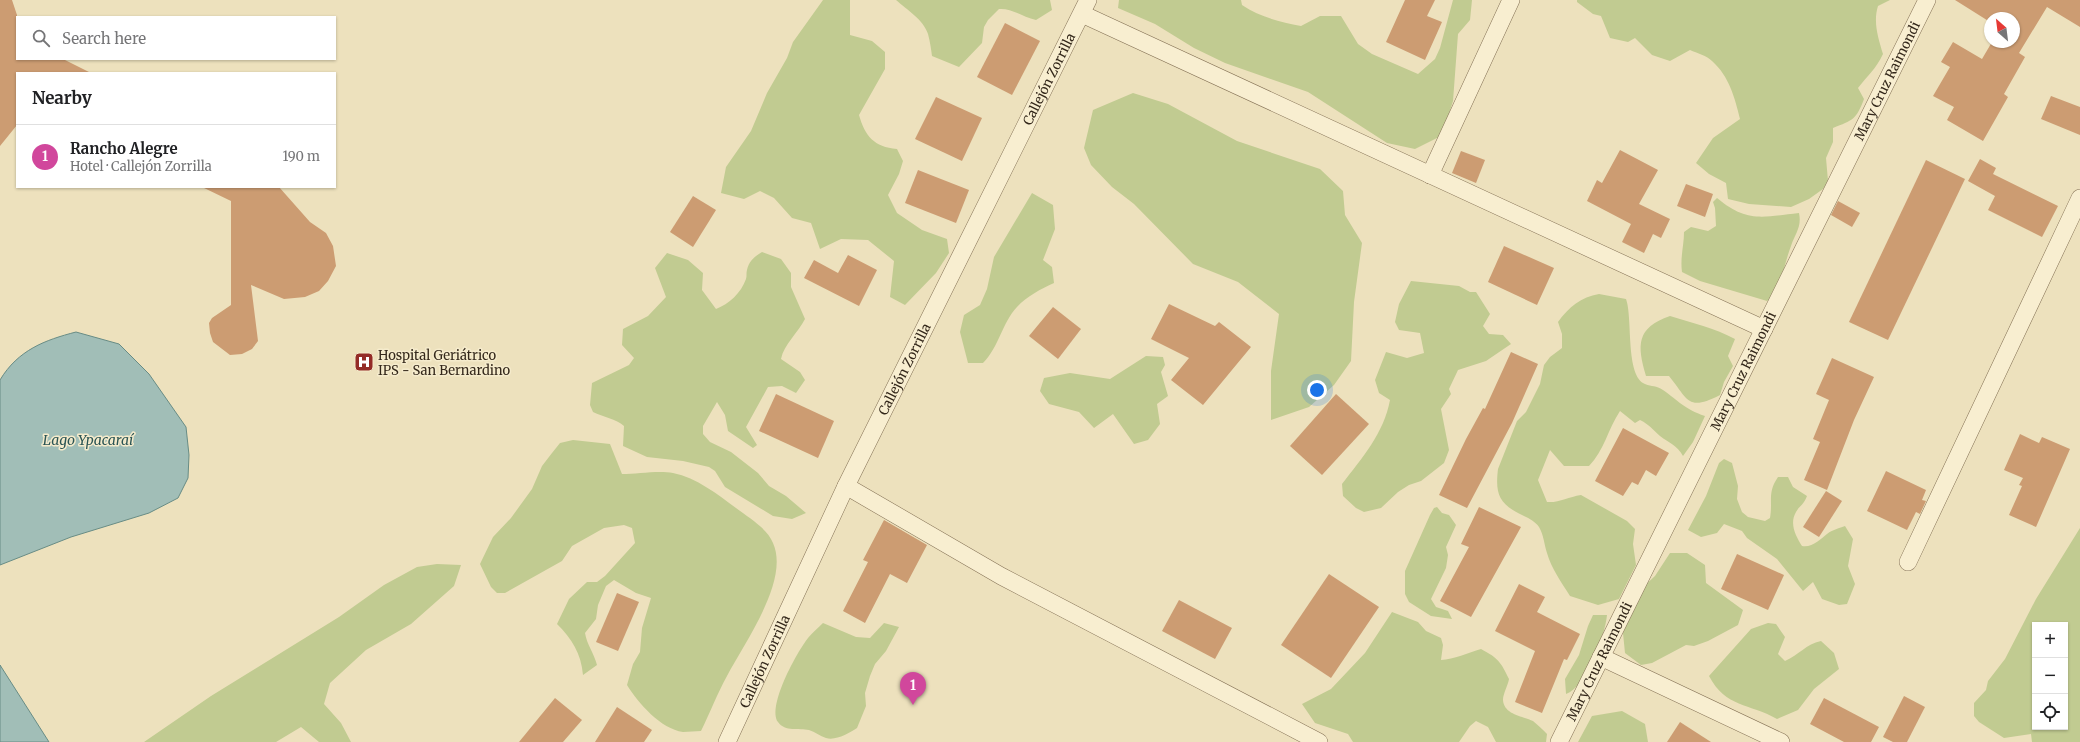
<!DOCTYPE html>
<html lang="en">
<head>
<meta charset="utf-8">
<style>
	body { margin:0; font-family:Merriweather,serif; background:#f6f6f6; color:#202124 }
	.controls { position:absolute; right:12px; bottom:12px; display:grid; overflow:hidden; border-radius:0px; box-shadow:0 1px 3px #0004 }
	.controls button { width:36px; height:36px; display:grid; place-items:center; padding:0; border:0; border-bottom:1px solid #e0e0e0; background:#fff; color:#202124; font:20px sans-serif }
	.compass { position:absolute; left:1984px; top:12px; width:36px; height:36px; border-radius:50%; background:#fff; box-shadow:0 1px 3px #0004; rotate:332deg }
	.you { position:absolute; left:1317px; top:390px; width:14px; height:14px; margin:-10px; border:3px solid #fff; border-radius:50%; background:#1a73e8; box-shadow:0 0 0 6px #1a73e833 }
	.badge { display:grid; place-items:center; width:26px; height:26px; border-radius:50%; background:#942c27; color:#fff; font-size:13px; font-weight:700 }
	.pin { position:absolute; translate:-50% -33px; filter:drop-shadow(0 1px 2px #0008) }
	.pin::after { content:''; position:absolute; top:21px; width:14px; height:12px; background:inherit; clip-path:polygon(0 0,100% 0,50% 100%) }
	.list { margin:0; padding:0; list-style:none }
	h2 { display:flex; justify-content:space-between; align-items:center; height:52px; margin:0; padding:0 16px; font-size:17px }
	h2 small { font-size:13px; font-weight:400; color:#757577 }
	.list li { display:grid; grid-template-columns:26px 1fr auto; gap:12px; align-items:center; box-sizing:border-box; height:64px; padding:0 16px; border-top:1px solid #e0e0e0 }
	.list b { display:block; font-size:15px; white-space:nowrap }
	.list p { margin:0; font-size:13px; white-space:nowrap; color:#757577 }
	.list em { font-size:13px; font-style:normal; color:#757577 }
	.icon { flex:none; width:22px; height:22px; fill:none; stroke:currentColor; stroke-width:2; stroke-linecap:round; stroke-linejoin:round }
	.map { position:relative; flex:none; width:2080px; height:742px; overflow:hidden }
	.search { position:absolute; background:#fff; box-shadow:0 1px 3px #0004; left:16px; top:16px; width:320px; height:44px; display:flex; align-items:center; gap:10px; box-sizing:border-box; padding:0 14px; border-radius:0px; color:#757577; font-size:15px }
	.panel { position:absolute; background:#fff; box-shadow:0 1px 3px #0004; left:16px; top:72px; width:320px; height:116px; border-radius:0px }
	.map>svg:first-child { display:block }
	.green { fill:#c1cb91; fill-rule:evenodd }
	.water { fill:#a1beb7; stroke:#688c85 }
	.building { fill:#cc9c72 }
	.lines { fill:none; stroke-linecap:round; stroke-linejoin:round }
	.street-casing { stroke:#857256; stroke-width:18 }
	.street { stroke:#f8eed0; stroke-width:17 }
	.labels { text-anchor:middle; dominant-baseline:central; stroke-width:3; stroke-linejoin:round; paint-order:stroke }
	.street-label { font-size:13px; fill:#34281b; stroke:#f5ebcc }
	.poi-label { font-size:13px; fill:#34281b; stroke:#f5ebcc; text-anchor:start }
	.water-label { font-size:14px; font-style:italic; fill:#2a5454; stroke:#f5ebcc }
</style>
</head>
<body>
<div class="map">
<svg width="2080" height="742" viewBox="0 0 2080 742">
	<rect width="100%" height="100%" fill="#ede1bd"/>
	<g class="green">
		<path d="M 823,0 L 850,0 L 850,35 L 872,41 L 885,52 L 885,69 L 859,115 C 865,136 874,147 897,149 L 903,161 L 899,174 L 888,195 L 897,213 L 922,230 L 947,239 L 949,253 L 936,273 L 905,305 L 890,297 L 894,261 L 868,240 L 841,239 L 820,249 L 811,223 L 792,218 L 774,198 L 760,191 L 744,199 L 721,193 L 726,167 L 751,131 L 767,93 L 787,58 L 793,42 Z"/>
		<path d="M 896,0 L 1050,0 L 1052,10 L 1036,20 C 1023,17 1012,8 999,9 L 988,20 L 984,27 L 982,43 L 959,67 L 932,56 C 931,49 930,41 928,34 C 923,19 907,10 896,0 Z"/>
		<path d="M 1119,0 L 1241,0 L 1242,5 C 1260,17 1280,22 1301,26 L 1320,16 L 1341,16 L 1358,44 L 1372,54 L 1418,74 L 1435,59 L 1440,48 L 1453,0 L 1472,0 L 1470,20 L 1458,34 L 1453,101 L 1446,123 L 1439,137 L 1415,149 L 1387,143 L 1308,92 L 1225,63 L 1194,48 L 1155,24 L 1118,8 Z"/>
		<path d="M 1577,0 L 1890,0 L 1878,6 C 1873,22 1878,37 1883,54 C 1876,69 1868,75 1858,88 L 1864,99 C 1856,120 1853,120 1833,128 L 1833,142 L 1826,158 L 1828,181 L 1823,189 L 1809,199 L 1791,207 L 1749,204 L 1728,199 L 1726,183 L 1709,174 L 1696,163 L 1713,138 L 1740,119 C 1735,98 1729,76 1712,61 C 1707,56 1697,53 1690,50 L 1670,61 L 1652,55 L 1635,38 L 1628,42 L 1610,38 L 1601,16 L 1593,14 L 1577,2 Z"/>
		<path d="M 1133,93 L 1168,104 L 1237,141 L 1320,169 L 1343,191 L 1345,215 L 1362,243 L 1354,302 L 1351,361 L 1334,385 L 1309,407 L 1271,420 L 1271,371 L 1279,314 L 1238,282 L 1193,264 L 1134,204 L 1112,187 L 1091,165 L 1084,148 L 1093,110 Z"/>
		<path d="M 1032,193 L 1053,205 L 1055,229 L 1043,260 L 1052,267 L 1054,283 C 1041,289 1027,296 1017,307 C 1002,323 999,347 983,363 L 968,363 L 960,332 L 964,315 L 980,305 L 987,289 L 994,257 Z"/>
		<path d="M 1717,198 C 1747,223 1762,217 1799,213 C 1802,227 1795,234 1791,246 C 1785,262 1782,278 1777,294 L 1767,301 L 1700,281 L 1682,272 C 1680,257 1684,246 1684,232 L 1691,227 L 1708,231 L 1716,226 L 1715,208 L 1713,202 Z"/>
		<path d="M 762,252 L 781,259 L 791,273 L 791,287 L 805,319 C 798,333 784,344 781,359 L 800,372 L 805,380 L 796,393 L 782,386 L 768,387 L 746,427 L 757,445 L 753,448 L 728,431 L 725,415 L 717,402 L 703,426 L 703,434 L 710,442 L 731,452 L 758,473 L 769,486 L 786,496 L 806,513 L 792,519 L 773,516 L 725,487 L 715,471 L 709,467 L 683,461 L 647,457 L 623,446 L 624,426 C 616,419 603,417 593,412 L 590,405 L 592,383 L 629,365 L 634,358 L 622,345 L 623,329 L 648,316 L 666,297 L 655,268 L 667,253 L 688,260 L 703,273 L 702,290 L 716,309 C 729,304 741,293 746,279 C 747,276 746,273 747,270 C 749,261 755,256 762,252 Z"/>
		<path d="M 1411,281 L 1459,286 L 1470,292 L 1476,292 L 1490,314 L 1483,326 L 1489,334 L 1503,335 L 1511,344 L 1486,361 L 1458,370 L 1449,389 L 1451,394 L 1441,409 L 1449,450 L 1444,463 L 1421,481 L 1409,485 L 1398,492 L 1381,508 L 1364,512 L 1356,508 L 1343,496 L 1342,484 C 1362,458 1384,433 1390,400 L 1379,393 L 1375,380 L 1386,352 L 1407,358 L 1424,353 L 1420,333 L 1399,330 L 1395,322 L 1399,304 Z"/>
		<path d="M 1599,294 L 1626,299 C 1633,318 1625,376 1645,384 C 1652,387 1656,385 1663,390 C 1679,401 1684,409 1705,416 L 1693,442 L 1683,456 C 1677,445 1669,443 1660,436 C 1652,429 1650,425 1640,420 L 1635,423 L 1620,411 C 1608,429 1604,451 1589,466 L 1564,466 L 1550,450 L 1538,480 L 1547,502 C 1559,503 1568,497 1581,495 L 1627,521 L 1635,529 L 1633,544 L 1636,565 L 1619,599 L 1598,605 L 1570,596 C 1562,583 1551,568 1547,553 C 1544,544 1544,536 1539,527 C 1535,521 1528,518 1522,515 C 1499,504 1495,494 1498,469 L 1517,421 L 1526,412 L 1540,384 L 1544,365 L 1550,357 L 1562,348 L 1562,334 L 1558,322 C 1569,307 1581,297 1599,294 Z"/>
		<path d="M 1670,316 C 1692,323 1715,328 1735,339 L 1728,356 L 1733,366 L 1724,382 L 1720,395 C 1687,412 1688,399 1669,376 L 1646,376 C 1637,345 1636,328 1670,316 Z"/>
		<path d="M 1146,356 L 1163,357 L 1165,365 L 1161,372 L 1168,396 L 1157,404 L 1160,424 L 1148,440 L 1134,444 L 1113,414 L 1094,428 L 1079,412 L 1049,404 L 1040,391 L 1044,378 L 1070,373 L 1110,379 Z"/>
		<path d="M 573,440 L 610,444 L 622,474 C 637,474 659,470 673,473 C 697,478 717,494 736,508 C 749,518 767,528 773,543 C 790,581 744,643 727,676 C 717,694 710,713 701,731 C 695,731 689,732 683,732 C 661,729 638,703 627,685 L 633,664 L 640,652 L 642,628 L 651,598 L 636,593 L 614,580 L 606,586 L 598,605 L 596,619 L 585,633 C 587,645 594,653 597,665 L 583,675 C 581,653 572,639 557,624 L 569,599 L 587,582 L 597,582 L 605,576 L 635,543 L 632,528 L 624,525 L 604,528 L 572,546 L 562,561 L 505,593 L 497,593 L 491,587 L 480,564 L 493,537 L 511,518 L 532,489 L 542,466 L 552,453 L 560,443 Z"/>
		<path d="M 1724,459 L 1732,463 L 1738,486 L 1737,499 L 1742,512 L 1748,517 L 1765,521 L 1770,518 C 1773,501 1767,493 1778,477 L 1788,477 L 1793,487 L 1807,496 C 1803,506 1800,505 1796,512 C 1789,524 1796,536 1802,546 C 1812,548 1821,539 1827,534 C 1832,530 1840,528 1845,526 L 1853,539 L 1848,566 L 1855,584 L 1847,604 L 1839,605 L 1822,599 L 1813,582 L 1803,591 L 1777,559 L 1747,538 L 1742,531 L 1724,524 L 1717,533 L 1701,537 L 1688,530 L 1706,496 L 1719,463 Z"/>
		<path d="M 1437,507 L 1442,513 L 1449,515 L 1456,525 L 1446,547 L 1448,555 L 1446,568 L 1431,599 L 1436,607 L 1448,611 L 1452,619 L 1431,616 L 1409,602 L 1405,594 L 1405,571 L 1430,515 L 1434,508 Z"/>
		<path d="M 2080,528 L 2080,742 L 2032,742 L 2031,734 L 2004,738 L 1979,722 L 1974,716 L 1974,703 L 1986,690 L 1988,681 L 2005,659 L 2036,599 ZM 2035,625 L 2065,625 L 2065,727 L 2035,727 Z"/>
		<path d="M 1670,553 L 1687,553 L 1705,565 L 1706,583 L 1743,610 L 1738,625 L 1708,641 L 1694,646 L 1686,645 L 1652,663 L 1641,665 L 1625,653 L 1623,633 L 1629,615 L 1642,588 L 1655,576 Z"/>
		<path d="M 437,564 L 461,565 L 454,586 L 411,624 L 366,650 L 330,683 L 324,704 L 341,723 L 351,742 L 319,742 L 301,727 L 276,742 L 144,742 L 211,696 L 339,617 L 384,585 L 417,567 Z"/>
		<path d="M 1392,612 L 1418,622 L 1426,631 L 1441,638 L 1443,645 L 1441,660 C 1454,659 1468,653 1481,649 C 1498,658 1501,662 1509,679 C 1508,685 1503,694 1503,700 C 1504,715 1523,716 1533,721 C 1538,725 1543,730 1547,734 L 1546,742 L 1496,742 L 1488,727 L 1476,721 L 1470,726 L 1459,742 L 1353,742 L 1348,734 L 1315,723 L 1302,704 L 1331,689 L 1365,653 Z"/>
		<path d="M 1593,615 L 1607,615 C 1605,636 1586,687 1566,694 L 1565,679 L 1579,655 L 1588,626 Z"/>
		<path d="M 823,623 L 856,637 L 870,638 L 884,623 L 899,627 L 886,651 L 875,664 L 870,676 L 865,693 L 866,706 L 857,728 C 849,733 836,741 826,738 C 820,736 815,732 809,730 C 799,728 785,732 778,722 C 767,706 797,652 808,638 C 812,633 818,628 823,623 Z"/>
		<path d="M 1768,623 L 1776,624 L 1785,637 L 1778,654 L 1785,661 C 1799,655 1806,644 1821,641 L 1834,653 L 1839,669 L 1814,689 L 1798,710 L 1777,719 C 1749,703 1726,708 1709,676 L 1751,629 Z"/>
		<path d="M 1622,711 L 1645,724 L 1648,742 L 1578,742 L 1592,716 Z"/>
	</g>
	<g class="water">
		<path d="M 76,332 L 119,344 L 149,374 L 186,427 L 189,455 L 188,478 L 178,498 L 149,513 L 71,537 L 0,565 L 0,380 C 18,350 45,340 76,332 Z"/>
		<path d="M 0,665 L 49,742 L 0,742 Z"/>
	</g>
	<g class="building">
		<path d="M 0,0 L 12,0 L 17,15 L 17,59 L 63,59 L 91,73 L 17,73 L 17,125 L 0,146 Z"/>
		<path d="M 1405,0 L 1435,0 L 1427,16 L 1442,22 L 1425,60 L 1386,42 Z"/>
		<path d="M 1955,0 L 2080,0 L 2080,27 L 2047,7 L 2019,53 L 2025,57 L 2004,94 L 2008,97 L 1983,141 L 1947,120 L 1954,107 L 1933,96 L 1950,67 L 1941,62 L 1953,42 L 1982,59 L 1992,42 L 2014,42 L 2014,18 L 1990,18 L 1990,22 Z"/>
		<path d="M 1005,23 L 1040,41 L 1012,95 L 977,77 Z"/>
		<path d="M 2051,96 L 2080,107 L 2080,135 L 2041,119 Z"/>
		<path d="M 936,97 L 982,118 L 962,161 L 915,139 Z"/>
		<path d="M 1620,150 L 1658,170 L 1639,204 L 1670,219 L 1661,238 L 1653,234 L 1644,253 L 1622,242 L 1631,224 L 1587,201 L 1597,180 L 1602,183 Z"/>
		<path d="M 1461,151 L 1485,160 L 1476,183 L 1452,173 Z"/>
		<path d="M 1980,159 L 1996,168 L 1993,174 L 2058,206 L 2042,237 L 1988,210 L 1995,196 L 1968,181 Z"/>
		<path d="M 1926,160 L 1965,179 L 1888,340 L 1849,322 Z"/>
		<path d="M 918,170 L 969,190 L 956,223 L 905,203 Z"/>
		<path d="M 1686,184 L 1713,194 L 1705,217 L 1677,206 Z"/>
		<path d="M 202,187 L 279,187 L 310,222 L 326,233 L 333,246 L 336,266 L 328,281 L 319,291 L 305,297 L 284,299 L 251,285 L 258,341 L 252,349 L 242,354 L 230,355 L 213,342 L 210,333 L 209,323 L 212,318 L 231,305 L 231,201 Z"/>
		<path d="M 693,196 L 716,210 L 693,247 L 670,232 Z"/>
		<path d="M 1838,201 L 1860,213 L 1852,227 L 1831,215 Z"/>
		<path d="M 1504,246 L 1554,268 L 1537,305 L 1488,282 Z"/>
		<path d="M 848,255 L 877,270 L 859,306 L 804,278 L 814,260 L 838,273 Z"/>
		<path d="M 1169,304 L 1215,326 L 1219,322 L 1251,347 L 1203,405 L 1171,380 L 1189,358 L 1151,339 Z"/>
		<path d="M 1053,307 L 1081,329 L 1058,359 L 1029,336 Z"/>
		<path d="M 1511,352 L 1538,364 L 1512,423 L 1467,508 L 1439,495 L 1466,439 L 1483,408 L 1485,409 Z"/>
		<path d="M 1832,358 L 1874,377 L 1854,420 L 1827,490 L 1804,480 L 1820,442 L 1813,439 L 1829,400 L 1816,394 Z"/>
		<path d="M 776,394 L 834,421 L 818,458 L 759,431 Z"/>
		<path d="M 1336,394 L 1369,424 L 1322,475 L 1290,446 Z"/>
		<path d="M 1623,428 L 1669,453 L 1656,476 L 1646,470 L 1638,485 L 1632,482 L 1623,496 L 1595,481 Z"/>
		<path d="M 2020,434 L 2039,443 L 2042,437 L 2070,449 L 2036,527 L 2009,515 L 2022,486 L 2019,485 L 2023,478 L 2004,470 Z"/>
		<path d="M 1886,471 L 1926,490 L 1922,500 L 1926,501 L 1920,514 L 1916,512 L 1907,530 L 1867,511 Z"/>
		<path d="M 1826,491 L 1842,501 L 1819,537 L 1803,527 Z"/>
		<path d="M 1479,507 L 1521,527 L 1471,617 L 1440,601 L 1469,547 L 1461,544 Z"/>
		<path d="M 884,520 L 927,545 L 907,583 L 890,574 L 865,623 L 843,611 L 868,562 L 863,560 Z"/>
		<path d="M 1737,554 L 1784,575 L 1768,610 L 1721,589 Z"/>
		<path d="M 1329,574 L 1379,607 L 1331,678 L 1281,645 Z"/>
		<path d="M 1519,584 L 1545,597 L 1537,612 L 1580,634 L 1567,660 L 1564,659 L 1542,713 L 1515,702 L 1535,651 L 1495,631 Z"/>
		<path d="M 617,593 L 639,602 L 618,651 L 596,642 Z"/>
		<path d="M 1179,600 L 1232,628 L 1215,659 L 1162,631 Z"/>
		<path d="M 1904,696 L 1925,707 L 1907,742 L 1893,742 L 1883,737 Z"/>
		<path d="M 555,698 L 582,720 L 563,742 L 519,742 Z"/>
		<path d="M 1824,698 L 1879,727 L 1871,742 L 1844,742 L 1810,724 Z"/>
		<path d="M 617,707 L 652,730 L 644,742 L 595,742 Z"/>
		<path d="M 1680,722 L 1711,742 L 1667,742 Z"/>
	</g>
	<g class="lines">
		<defs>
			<g id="street">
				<path d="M 1082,14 L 1764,329"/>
				<path d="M 1430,175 L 1511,0"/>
				<path d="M 846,486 L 1001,576 L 1319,742"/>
				<path d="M 1908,562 L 2080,198"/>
				<path d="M 1601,657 L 1781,742"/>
				<path id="s1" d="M 727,742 L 846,486 L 1088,0"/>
				<path id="s2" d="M 1559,742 L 1927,0"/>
			</g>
		</defs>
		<use href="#street" class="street-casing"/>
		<use href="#street" class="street"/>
	</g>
	<defs>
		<symbol id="hospital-square" viewBox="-11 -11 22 22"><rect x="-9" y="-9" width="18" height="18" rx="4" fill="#942c27" stroke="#f5ebcc"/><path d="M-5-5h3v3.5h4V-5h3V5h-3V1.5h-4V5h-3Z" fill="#fff"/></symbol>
	</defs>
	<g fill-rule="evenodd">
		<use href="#hospital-square" x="353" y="351" width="22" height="22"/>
	</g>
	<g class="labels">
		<g class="street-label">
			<text stroke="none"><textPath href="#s1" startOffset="737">Callejón Zorrilla</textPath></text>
			<text stroke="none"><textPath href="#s2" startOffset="738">Mary Cruz Raimondi</textPath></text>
			<text stroke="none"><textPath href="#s1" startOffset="413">Callejón Zorrilla</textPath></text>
			<text stroke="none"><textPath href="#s2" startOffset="414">Mary Cruz Raimondi</textPath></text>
			<text stroke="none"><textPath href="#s2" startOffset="90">Mary Cruz Raimondi</textPath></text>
			<text stroke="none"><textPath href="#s1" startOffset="89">Callejón Zorrilla</textPath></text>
		</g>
		<g class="poi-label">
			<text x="378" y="355">Hospital Geriátrico<tspan x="378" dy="15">IPS - San Bernardino</tspan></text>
		</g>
		<g class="water-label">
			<text x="88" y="440">Lago Ypacaraí</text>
		</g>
	</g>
</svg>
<div class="controls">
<button>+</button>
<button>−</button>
<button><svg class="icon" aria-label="locate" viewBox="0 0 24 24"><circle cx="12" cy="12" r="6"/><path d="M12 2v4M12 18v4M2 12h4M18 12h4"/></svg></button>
</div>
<svg class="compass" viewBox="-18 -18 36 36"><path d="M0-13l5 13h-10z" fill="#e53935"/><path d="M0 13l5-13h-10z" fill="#757577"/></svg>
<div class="you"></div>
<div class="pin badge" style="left:913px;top:705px;background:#d1479c">1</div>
<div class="search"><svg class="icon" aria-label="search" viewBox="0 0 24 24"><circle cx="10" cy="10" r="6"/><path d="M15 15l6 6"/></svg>Search here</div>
<section class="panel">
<h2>Nearby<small></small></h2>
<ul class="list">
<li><span class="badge" style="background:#d1479c">1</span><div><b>Rancho Alegre</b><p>Hotel · Callejón Zorrilla</p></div><em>190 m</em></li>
</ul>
</section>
</div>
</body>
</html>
